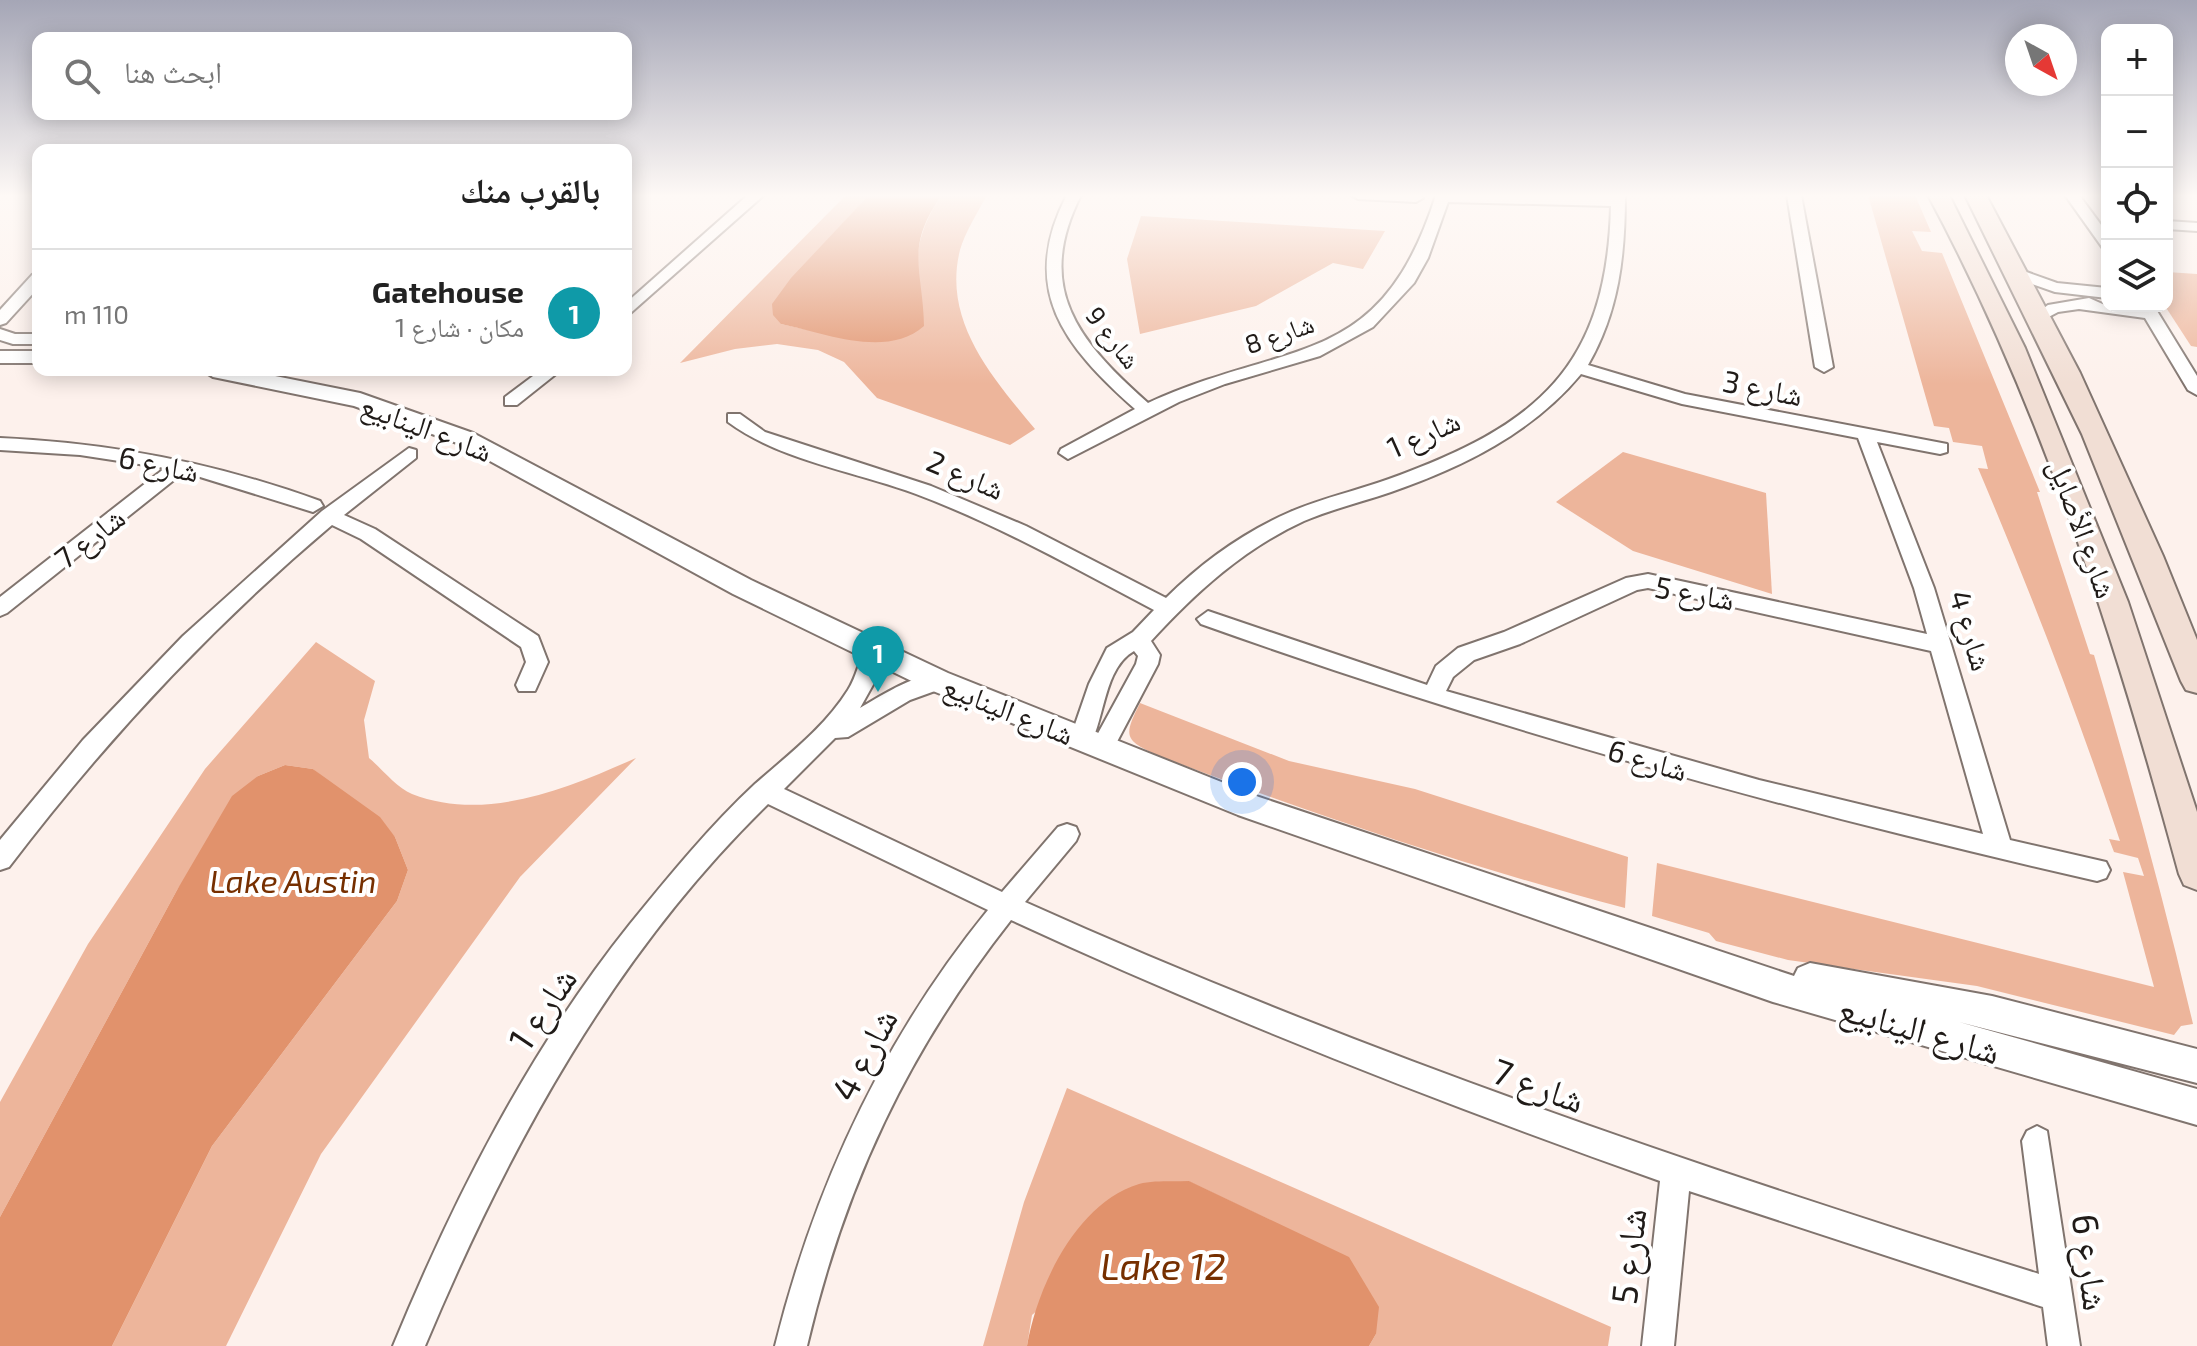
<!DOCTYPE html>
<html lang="ar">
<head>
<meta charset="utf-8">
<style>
	body { margin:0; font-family:"Exo 2","Noto Naskh Arabic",sans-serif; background:#f6f6f6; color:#222; direction:rtl }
	.controls { position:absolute; right:24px; top:24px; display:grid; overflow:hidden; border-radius:16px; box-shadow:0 4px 20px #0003 }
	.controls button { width:72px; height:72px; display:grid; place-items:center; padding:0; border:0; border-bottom:2px solid #e0e0e0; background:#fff; color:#222; font:40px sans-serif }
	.compass { position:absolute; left:2005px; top:24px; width:72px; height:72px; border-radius:50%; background:#fff; box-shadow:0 4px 20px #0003; rotate:140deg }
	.you { position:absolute; left:1242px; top:782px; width:28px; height:28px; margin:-20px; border:6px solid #fff; border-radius:50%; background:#1a73e8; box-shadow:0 0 0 12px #1a73e833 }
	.badge { display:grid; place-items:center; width:52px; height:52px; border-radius:50%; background:#d93025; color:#fff; font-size:26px; font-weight:700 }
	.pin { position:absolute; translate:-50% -66px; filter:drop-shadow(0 2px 4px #0008) }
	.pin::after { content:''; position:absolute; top:42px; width:28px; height:24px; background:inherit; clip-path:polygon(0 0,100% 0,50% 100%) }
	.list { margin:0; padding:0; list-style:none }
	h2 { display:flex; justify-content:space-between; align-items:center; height:104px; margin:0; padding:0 32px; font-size:34px }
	h2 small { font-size:26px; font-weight:400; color:#767676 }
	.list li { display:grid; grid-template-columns:52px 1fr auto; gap:24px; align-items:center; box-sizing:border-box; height:128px; padding:0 32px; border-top:2px solid #e0e0e0 }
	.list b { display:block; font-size:30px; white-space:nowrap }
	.list p { margin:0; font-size:26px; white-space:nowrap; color:#767676 }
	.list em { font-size:26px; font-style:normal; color:#767676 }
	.icon { flex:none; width:44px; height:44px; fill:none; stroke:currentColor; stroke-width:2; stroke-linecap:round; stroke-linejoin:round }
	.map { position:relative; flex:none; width:2197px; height:1346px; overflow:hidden; direction:ltr }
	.search { position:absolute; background:#fff; box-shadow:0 4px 20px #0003; left:32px; top:32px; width:600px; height:88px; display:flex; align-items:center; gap:20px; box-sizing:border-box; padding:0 28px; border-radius:16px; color:#767676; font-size:30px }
	.panel { position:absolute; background:#fff; box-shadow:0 4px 20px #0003; left:32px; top:144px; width:600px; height:232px; border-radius:16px; direction:rtl }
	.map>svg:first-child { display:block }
	.green { fill:#edb59b }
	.water { fill:#e1926c }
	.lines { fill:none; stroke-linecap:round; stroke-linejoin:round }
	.minor-casing { stroke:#80746e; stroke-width:4 }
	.tertiary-casing { stroke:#80746e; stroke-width:4 }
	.secondary-casing { stroke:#80746e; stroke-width:4 }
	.minor { fill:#fff; fill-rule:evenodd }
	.tertiary { fill:#fff; fill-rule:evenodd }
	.secondary { fill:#f1ded4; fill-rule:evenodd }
	.labels { text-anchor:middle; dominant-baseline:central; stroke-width:8; stroke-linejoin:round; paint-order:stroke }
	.far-street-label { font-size:26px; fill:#201b18; stroke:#fff }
	.street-label { font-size:30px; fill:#201b18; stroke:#fff }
	.water-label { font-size:32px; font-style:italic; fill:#762f00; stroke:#fff }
	.near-street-label { font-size:36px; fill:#201b18; stroke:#fff }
	.near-water-label { font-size:38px; font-style:italic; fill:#762f00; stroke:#fff }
</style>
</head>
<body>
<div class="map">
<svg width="2197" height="1346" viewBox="0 0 2197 1346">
	<rect width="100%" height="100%" fill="#fdf1ec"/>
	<g class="green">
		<path d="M 846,195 L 869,195 L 850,216 L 781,324 L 836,336 L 923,310 C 911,268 916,231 942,195 L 987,195 C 978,212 965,232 960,250 C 942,321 993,378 1035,429 L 1010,445 L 877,398 L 844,362 L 818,350 L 777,344 L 735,349 L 680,363 Z"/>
		<path d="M 1868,195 L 1915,195 L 1931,232 L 1912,231 L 1922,251 L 1942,253 L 2040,492 L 2037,492 L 2090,654 L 2094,655 C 2130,777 2164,900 2193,1024 L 2181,1026 L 2174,1035 L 1977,986 L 1788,960 L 1716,941 L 1709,933 L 1652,916 L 1657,863 L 2154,987 L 2123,872 L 2144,876 L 2138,858 L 2114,852 L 2109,839 L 2120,841 C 2078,714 2030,591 1978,468 L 1988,469 L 1982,446 L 1953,442 L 1949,428 L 1934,426 Z"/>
		<path d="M 1141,216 L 1385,231 L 1363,269 L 1333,263 L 1256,306 L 1140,334 L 1127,259 Z"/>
		<path d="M 2167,272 L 2197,274 L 2197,347 L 2191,346 L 2165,306 Z"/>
		<path d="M 1623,452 L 1766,493 L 1772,594 L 1633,551 L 1556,502 Z"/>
		<path d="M 316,642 L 375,681 L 364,720 L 369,758 C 382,769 397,788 412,794 C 487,823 568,788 636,758 L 520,877 L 321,1154 L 226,1346 L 112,1346 L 212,1146 L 397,901 L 408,870 L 395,837 L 313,769 L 285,765 L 258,776 L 177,890 L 0,1217 L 0,1102 L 88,944 L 205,769 Z"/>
		<path d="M 1140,703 L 1289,761 L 1415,789 L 1628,857 L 1625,908 C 1466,866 1313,814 1159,756 C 1124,740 1123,737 1140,703 Z"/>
		<path d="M 1067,1088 L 1611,1327 L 1608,1346 L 1369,1346 L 1376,1334 L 1270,1220 L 1188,1181 L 1032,1315 L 1027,1346 L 983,1346 L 1024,1202 Z"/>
	</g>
	<g class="water">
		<path d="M 869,195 L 942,195 C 904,248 923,269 924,326 C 886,359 825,333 781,324 L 773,315 L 772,304 L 791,278 Z"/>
		<path d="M 285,765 L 313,769 L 380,817 L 395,837 L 408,870 L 397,901 L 212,1146 L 112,1346 L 0,1346 L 0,1217 L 177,890 L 232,796 L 258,776 Z"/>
		<path d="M 1189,1181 L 1349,1257 L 1379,1307 L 1376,1334 L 1369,1346 L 1027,1346 C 1037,1287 1076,1203 1139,1184 C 1154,1180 1173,1182 1189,1181 Z"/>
	</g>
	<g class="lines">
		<defs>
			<g id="minor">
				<path d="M 748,195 L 764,195 L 626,317 L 626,303 Z"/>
				<path d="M 1067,195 L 1081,195 C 1034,288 1078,341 1148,403 C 1289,338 1380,372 1436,195 L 1625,195 C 1625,256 1619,311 1588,365 L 1685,394 L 1947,444 L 1947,452 L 1940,454 L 1877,442 L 1934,588 L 2010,840 L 2106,862 L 2110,870 L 2106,878 L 2097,881 C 1793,812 1494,729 1201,624 L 1197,619 L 1208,611 L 1427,685 L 1436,666 L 1458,648 L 1504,632 L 1626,578 L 1648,574 L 1927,634 L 1914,588 L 1858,438 L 1682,404 L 1581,374 C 1532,433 1463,467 1391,492 C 1362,502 1332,509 1304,521 C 1243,549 1195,593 1151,641 L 1160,655 L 1158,664 L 1110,755 L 1094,755 L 1090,748 L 1136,664 L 1138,656 L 1134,651 C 1104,668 1105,717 1090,745 L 1074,745 L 1070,739 L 1089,684 L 1107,648 L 1133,632 L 1154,610 C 1076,569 999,525 916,494 C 854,471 781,461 728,422 L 728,414 L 740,414 L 765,432 L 931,486 L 1026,526 L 1166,598 C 1201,563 1244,532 1290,512 C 1322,498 1356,491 1389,479 C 1535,426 1607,370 1611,206 L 1448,202 L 1428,258 L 1414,283 L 1373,327 L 1320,356 L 1225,384 L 1179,402 L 1068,459 L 1059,453 L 1061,449 L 1135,409 C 1064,346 1018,289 1067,195 ZM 1648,588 L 1931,651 L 1983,834 L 1759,780 L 1446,691 L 1453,677 L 1474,660 L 1520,644 L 1637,590 Z"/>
				<path d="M 1351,195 L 1421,195 L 1423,198 L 1416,202 L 1358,199 Z"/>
				<path d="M 1787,195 L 1801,195 L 1833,367 L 1824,372 L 1815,367 Z"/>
				<path d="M 2065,195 L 2079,195 L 2107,233 L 2107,249 L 2102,247 Z"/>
				<path d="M 2167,221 L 2197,223 L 2197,231 L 2167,229 Z"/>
				<path d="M 2018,269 L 2057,283 L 2107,288 L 2107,298 L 2055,292 L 2012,277 L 2010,274 Z"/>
				<path d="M 38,273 L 38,288 L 6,323 L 0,325 L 0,310 L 32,275 Z"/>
				<path d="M 2089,298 L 2107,306 L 2154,306 L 2197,376 L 2197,395 L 2188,390 L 2145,318 L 2079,309 L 2058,312 L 2041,321 L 2033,316 L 2048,305 Z"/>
				<path d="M 0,329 L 15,334 L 38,334 L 38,344 L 13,344 L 0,340 Z"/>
				<path d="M 541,370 L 561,370 L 517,405 L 505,405 L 505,397 Z"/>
				<path d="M 0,438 C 111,443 216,463 320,501 L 323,506 L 313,512 L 184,472 L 7,613 L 0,616 L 0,597 L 165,468 L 80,455 L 0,450 Z"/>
				<path d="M 409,448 L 416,450 L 416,458 L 344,515 L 375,529 L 538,636 L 548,662 L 535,691 L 519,691 L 516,685 L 526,662 L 521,647 L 361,539 L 332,525 C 211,627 105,741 9,867 L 0,870 L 0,840 L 83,740 L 183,636 L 322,511 Z"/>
				<path d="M 875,643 L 886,651 L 879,674 L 860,708 C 879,697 923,668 946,675 L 949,681 L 946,687 L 910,700 L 848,737 L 835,738 L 784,789 L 1002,892 L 1058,827 L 1067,824 L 1076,827 L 1079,834 L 1076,841 L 1025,902 C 1354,1050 1695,1167 2039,1274 L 2022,1141 L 2027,1131 L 2037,1126 L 2047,1131 L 2080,1346 L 2048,1346 L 2043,1307 L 1689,1191 L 1674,1346 L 1642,1346 L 1660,1181 C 1440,1103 1223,1018 1011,920 C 908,1051 845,1184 807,1346 L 775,1346 C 815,1185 883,1039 988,910 L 768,804 C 613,955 508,1148 425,1346 L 393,1346 C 454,1198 529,1050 630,924 C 669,876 710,826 755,784 C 788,755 824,728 848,690 C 857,676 859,660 867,645 Z"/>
			</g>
			<g id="tertiary">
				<rect x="0" y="351" width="38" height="12"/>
				<path d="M 202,370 L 245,370 L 360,393 L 473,433 L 751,580 L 948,673 L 1259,797 L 1794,976 L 1798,968 L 1810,963 L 1992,996 L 2197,1049 L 2197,1083 L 1959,1022 L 2197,1089 L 2197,1125 L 1773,1002 L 1238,815 L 928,689 L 733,594 L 457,443 L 354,406 L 213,377 Z"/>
			</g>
			<g id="secondary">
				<path d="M 1928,195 L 1949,195 L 2025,348 L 2128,602 L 2197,812 L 2197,890 L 2184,885 L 2179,874 C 2116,642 2042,407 1928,195 Z"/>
				<path d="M 1965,195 L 1986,195 L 2080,373 L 2163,556 L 2197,640 L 2197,693 L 2186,690 L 2181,681 L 2082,434 Z"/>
			</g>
		</defs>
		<use href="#minor" class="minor-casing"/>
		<use href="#tertiary" class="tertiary-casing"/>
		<use href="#secondary" class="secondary-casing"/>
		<use href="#minor" class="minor"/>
		<use href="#tertiary" class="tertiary"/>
		<use href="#secondary" class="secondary"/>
	</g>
	<linearGradient id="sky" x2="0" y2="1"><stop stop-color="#a5a6b6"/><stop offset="0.51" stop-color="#fef9f6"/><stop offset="1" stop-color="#fef9f6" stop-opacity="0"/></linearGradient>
	<rect width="2197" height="384" fill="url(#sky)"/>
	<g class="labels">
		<g class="far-street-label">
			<text transform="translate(1279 333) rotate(-19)">شارع 8</text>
			<text transform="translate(1114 337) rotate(52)">شارع 9</text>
		</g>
		<g class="street-label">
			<text transform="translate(1763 387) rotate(11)">شارع 3</text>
			<text transform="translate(427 427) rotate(21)">شارع الينابيع</text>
			<text transform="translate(1423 433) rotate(-24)">شارع 1</text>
			<text transform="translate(159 463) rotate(11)">شارع 6</text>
			<text transform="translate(966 474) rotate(23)">شارع 2</text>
			<text transform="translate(2084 528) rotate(70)">شارع الأصايل</text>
			<text transform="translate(89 537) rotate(-38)">شارع 7</text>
			<text transform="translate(1695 592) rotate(10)">شارع 5</text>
			<text transform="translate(1972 630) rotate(73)">شارع 4</text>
			<text transform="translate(1009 709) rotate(22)">شارع الينابيع</text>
			<text transform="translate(1648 759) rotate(16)">شارع 6</text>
		</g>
		<g class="water-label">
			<text x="293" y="880">Lake Austin</text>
		</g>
		<g class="near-street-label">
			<text transform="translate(541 1008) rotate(-56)">شارع 1</text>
			<text transform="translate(1920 1028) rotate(16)">شارع الينابيع</text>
			<text transform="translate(863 1054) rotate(-62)">شارع 4</text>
			<text transform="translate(1539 1084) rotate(20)">شارع 7</text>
			<text transform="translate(1627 1256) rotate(-84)">شارع 5</text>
			<text transform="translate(2092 1262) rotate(83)">شارع 6</text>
		</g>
		<g class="near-water-label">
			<text x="1163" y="1265">Lake 12</text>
		</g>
	</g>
</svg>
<div class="controls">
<button>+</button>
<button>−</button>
<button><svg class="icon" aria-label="locate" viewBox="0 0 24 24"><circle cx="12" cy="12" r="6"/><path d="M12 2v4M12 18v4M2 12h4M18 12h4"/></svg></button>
<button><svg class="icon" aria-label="layers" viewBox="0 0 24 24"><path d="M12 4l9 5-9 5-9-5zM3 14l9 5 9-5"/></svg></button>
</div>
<svg class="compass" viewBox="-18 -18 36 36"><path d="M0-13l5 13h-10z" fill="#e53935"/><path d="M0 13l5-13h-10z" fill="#767676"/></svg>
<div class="you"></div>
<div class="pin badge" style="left:878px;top:692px;background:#0f9aa8">1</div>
<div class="search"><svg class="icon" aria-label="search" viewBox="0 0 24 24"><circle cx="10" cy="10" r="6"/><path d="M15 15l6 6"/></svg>ابحث هنا</div>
<section class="panel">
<h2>بالقرب منك<small></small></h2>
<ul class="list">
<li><span class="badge" style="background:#0f9aa8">1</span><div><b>Gatehouse</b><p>مكان · شارع 1</p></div><em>110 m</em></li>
</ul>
</section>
</div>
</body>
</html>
